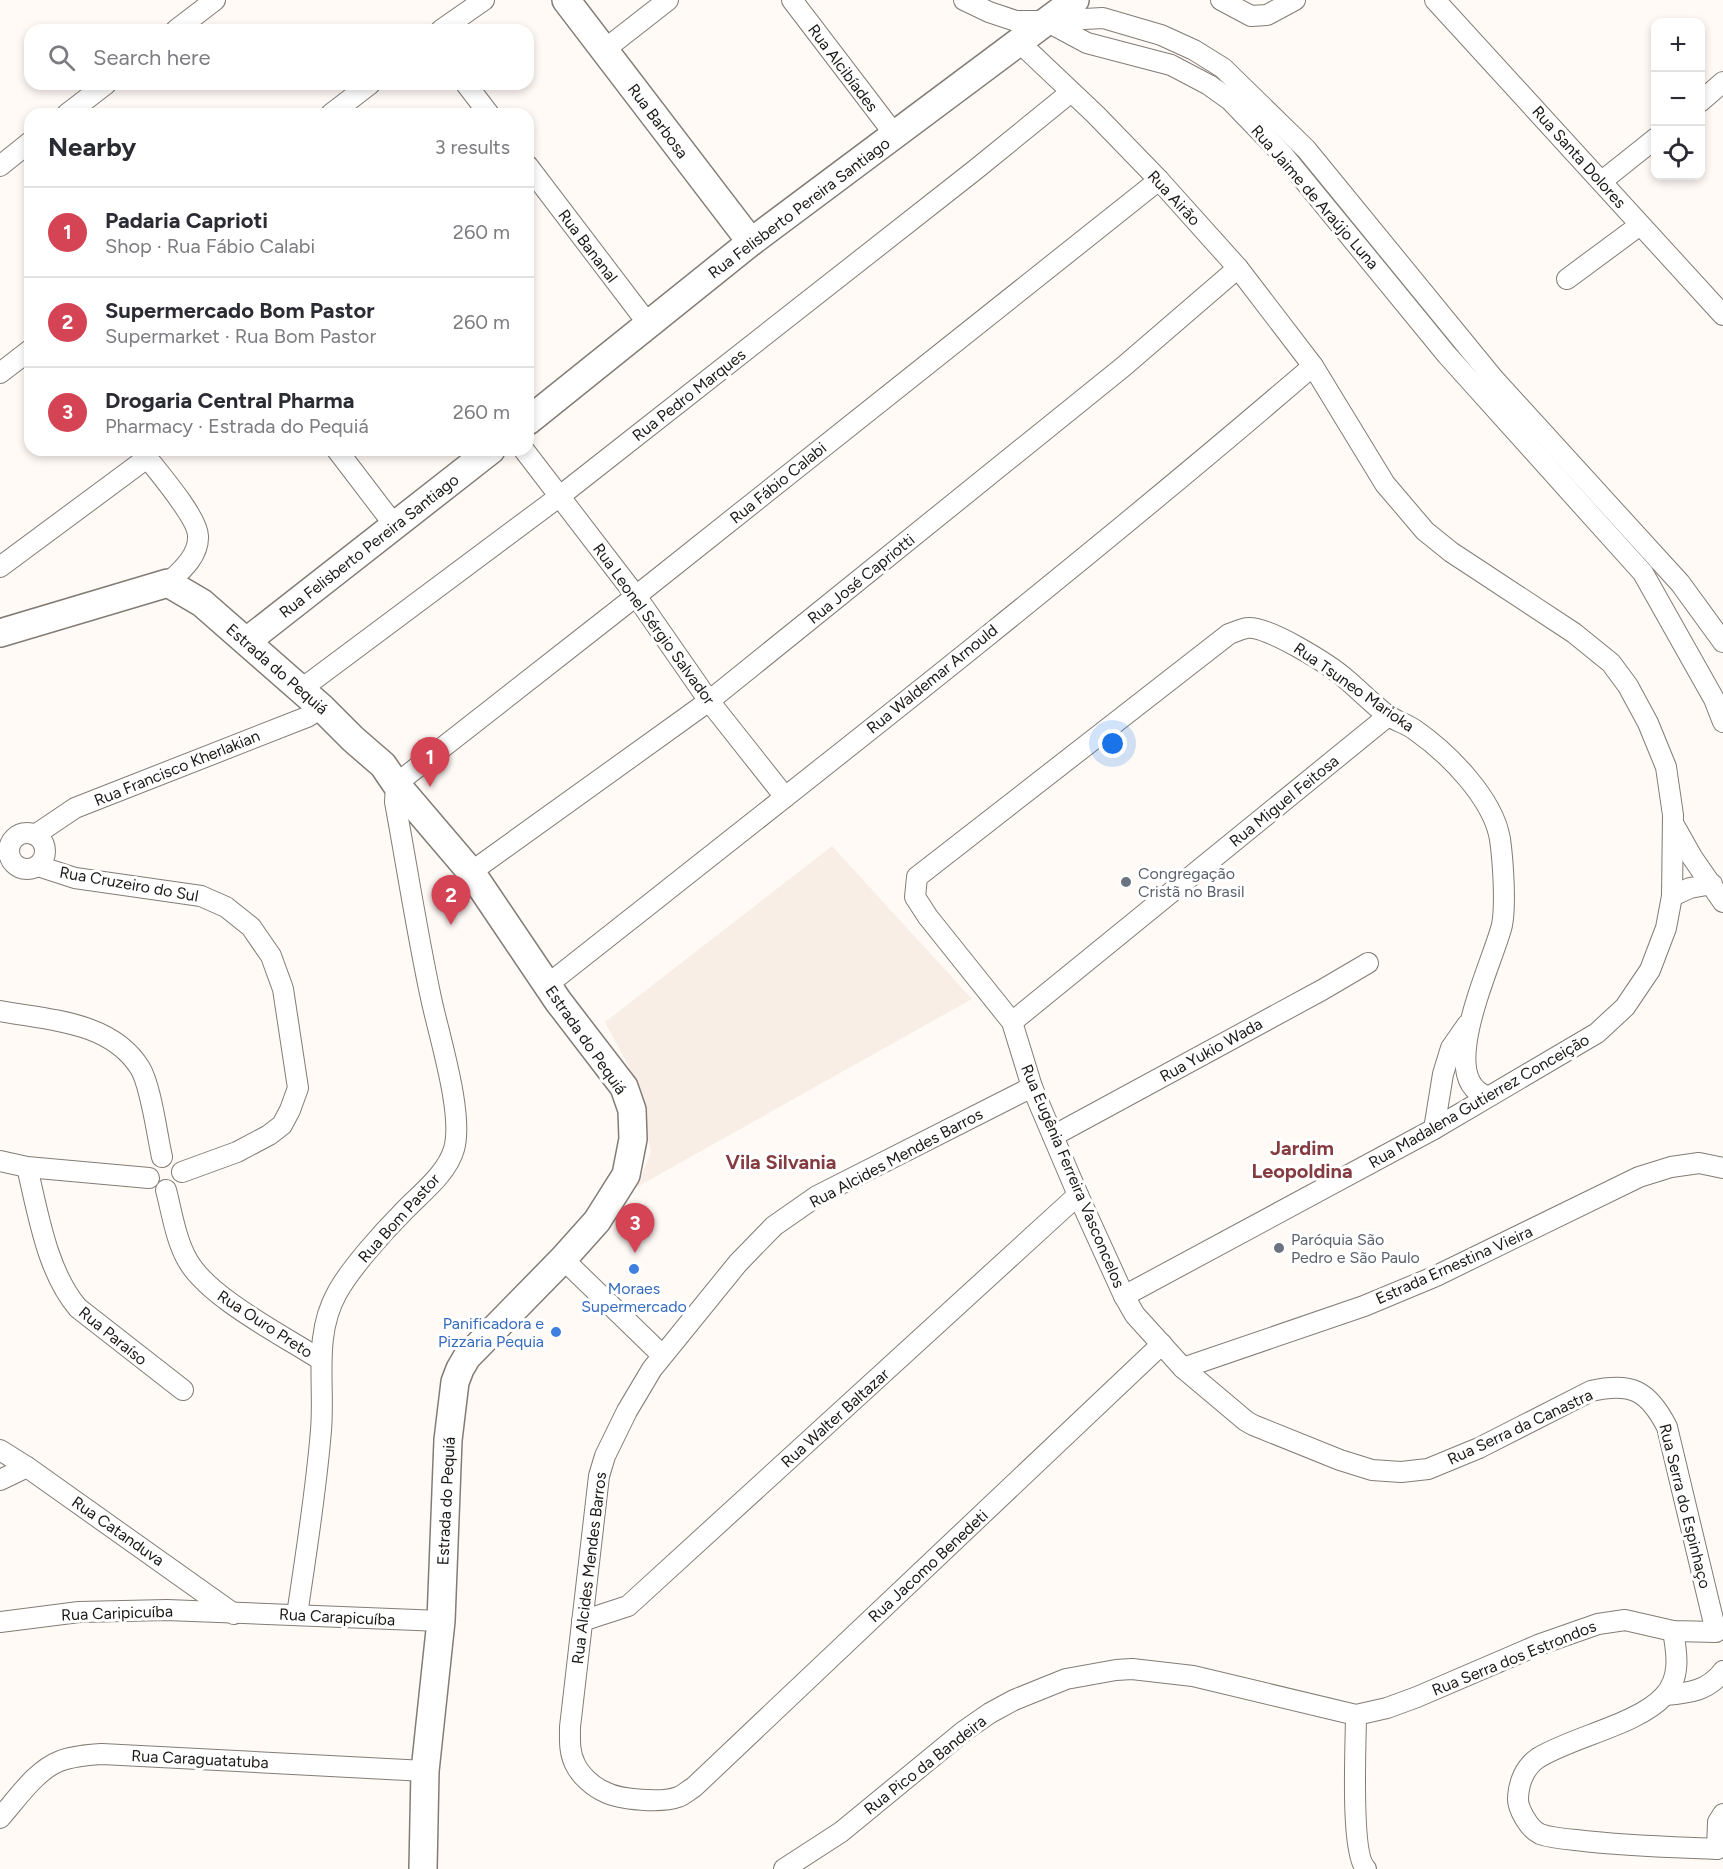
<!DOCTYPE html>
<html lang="en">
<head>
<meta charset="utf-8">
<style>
	body { margin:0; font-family:Figtree,sans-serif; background:#f2f2f3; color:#2b2b33 }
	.controls { position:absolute; right:18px; top:18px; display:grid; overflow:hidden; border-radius:12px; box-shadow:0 3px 9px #0003 }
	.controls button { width:54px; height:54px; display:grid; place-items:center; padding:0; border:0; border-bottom:2px solid #e1e1e2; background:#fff; color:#2b2b33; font:30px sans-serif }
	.you { position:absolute; left:1113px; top:744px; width:21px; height:21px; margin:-15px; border:4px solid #fff; border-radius:50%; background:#1a73e8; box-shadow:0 0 0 9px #1a73e833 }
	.badge { display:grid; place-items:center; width:39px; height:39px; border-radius:50%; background:#d54454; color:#fff; font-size:20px; font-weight:700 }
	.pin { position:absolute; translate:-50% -50px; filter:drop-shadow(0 2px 3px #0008) }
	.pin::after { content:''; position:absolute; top:32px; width:21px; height:18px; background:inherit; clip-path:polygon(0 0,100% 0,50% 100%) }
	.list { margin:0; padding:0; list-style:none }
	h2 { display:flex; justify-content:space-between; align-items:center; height:78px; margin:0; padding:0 24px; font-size:26px }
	h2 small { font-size:20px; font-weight:400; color:#7c7c81 }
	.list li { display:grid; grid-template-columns:39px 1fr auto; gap:18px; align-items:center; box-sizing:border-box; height:90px; padding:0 24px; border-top:2px solid #e1e1e2 }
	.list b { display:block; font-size:22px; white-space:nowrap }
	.list p { margin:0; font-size:20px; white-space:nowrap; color:#7c7c81 }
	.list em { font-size:20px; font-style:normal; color:#7c7c81 }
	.icon { flex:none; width:33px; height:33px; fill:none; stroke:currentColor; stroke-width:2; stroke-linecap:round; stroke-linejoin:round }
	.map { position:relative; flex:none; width:1723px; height:1869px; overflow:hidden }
	.search { position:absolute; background:#fff; box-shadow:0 3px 9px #0003; left:24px; top:24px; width:510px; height:66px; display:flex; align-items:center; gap:15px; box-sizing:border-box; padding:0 21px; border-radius:18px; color:#7c7c81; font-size:22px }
	.panel { position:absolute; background:#fff; box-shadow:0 3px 9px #0003; left:24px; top:108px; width:510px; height:348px; border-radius:18px }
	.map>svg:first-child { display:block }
	.built { fill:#f8eee5 }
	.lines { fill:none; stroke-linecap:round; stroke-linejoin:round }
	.street-casing { stroke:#837c76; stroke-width:22 }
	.secondary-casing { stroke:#837c76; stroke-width:30 }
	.street { stroke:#fff; stroke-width:20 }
	.secondary { stroke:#fff; stroke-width:27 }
	.worship-dot { fill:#6b7280; stroke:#fff; stroke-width:2 }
	.shop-dot { fill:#3f7fe0; stroke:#fff; stroke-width:2 }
	.labels { text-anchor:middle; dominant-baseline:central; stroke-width:6; stroke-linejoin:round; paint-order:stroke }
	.street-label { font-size:16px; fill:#1b1917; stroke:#fff }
	.worship-label { font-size:16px; fill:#5b616d; stroke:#fff; text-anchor:start }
	.shop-label { font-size:16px; fill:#366cbe; stroke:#fff }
	.quarter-label { font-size:20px; font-weight:bold; fill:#853c40; stroke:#fff }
</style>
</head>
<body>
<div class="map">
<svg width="1723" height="1869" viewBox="0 0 1723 1869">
	<rect width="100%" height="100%" fill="#fffaf6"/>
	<path class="built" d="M 832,846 L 972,999 L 637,1187 L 651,1152 L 637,1082 L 605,1022 Z"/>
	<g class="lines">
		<defs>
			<g id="street">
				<path d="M 792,0 L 895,135"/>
				<path d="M 964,0 L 989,12 L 1016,21 L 1046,21 L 1103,18 L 1161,35 L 1194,50 L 1223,68 L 1306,149 L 1494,379 L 1680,583 L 1723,642"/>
				<path d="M 1221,0 L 1251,16 L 1267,15 L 1295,0"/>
				<path d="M 1435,0 L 1723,315"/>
				<path d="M 1046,21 L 1087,43 L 1171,65 L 1209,85 L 1230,100 L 1284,156 L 1447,355 L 1643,573 L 1714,699 L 1723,722"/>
				<path d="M 176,30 L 215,0"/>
				<path d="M 441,30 L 484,0"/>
				<path d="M 1020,43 L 1096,115 L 1159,180 L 1238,268 L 1313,366 L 1385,484 L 1425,531 L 1451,552 L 1574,633 L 1611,663 L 1628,686 L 1648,723 L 1666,767 L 1673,815 L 1672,896 L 1666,928 L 1650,970 L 1625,1007 L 1597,1033 L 1434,1129 L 1124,1296"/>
				<path d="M 604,50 L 668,0"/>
				<path d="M 466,84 L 489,114"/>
				<path d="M 1700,102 L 1723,82"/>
				<path d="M 67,114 L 106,84"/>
				<path d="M 331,114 L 370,84"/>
				<path d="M 0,166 L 30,142"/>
				<path d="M 528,166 L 649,325"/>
				<path d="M 1602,181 L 1656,138"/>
				<path d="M 1567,279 L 1640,225"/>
				<path d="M 0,373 L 30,350"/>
				<path d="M 141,450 C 154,467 198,517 198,536 C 199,556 181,571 168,583"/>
				<path d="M 337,450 L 395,526"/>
				<path d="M 524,450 L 636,596 L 709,701 L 785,797"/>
				<path d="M 0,567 L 147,458"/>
				<path d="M 300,690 L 560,496 L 975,170 L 1071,92"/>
				<path d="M 1674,825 L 1692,857 L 1723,902"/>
				<circle cx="27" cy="851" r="18"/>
				<path d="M 35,835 L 75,808 L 307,717 L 322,708"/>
				<path d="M 38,866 L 75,878 L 201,896 L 226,907 L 251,927 L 271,956 L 283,989 L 298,1088 L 290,1110 L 282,1125 L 269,1135 L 237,1152 L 182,1172"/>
				<path d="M 471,872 L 709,701 L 1123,367 L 1238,268"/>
				<path d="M 1672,896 L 1690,888 L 1712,884"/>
				<path d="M 547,985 C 804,782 1064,580 1313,366"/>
				<path d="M 0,1011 C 48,1020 111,1021 140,1068 C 151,1086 157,1135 162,1157"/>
				<path d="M 1012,1022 L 1388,716"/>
				<path d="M 1032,1087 L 817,1196 L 774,1226 L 738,1263 L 652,1369 L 627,1411 L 605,1456 L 599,1476 L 570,1727 C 570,1740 569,1752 575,1764 C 580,1775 593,1787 605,1792 C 620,1800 662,1803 678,1797 C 684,1795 689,1790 694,1787 L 1162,1344"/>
				<path d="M 1434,1129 L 1443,1074 L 1451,1048 L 1467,1025"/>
				<path d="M 1053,1136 L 1322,990 L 1368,963"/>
				<path d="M 0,1161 L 27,1167 L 149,1178"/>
				<path d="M 27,1167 C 38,1213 47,1272 78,1308 L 183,1390"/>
				<path d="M 166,1190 C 172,1213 176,1241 188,1261 C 209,1298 284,1336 321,1360"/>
				<path d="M 563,1259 L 662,1355"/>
				<path d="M 1183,1368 L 1364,1306 L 1436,1276 L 1639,1177 L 1671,1167 L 1699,1163 L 1723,1168"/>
				<path d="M 0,1450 L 27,1467 L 234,1614"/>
				<path d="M 0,1480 L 27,1467"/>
				<path d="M 297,1615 C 306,1553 316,1493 321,1430 C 325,1384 313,1336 337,1293 C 350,1269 383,1232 403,1212 C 420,1194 447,1174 454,1149 C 464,1114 439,1036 431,998 C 417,933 407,867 395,802 L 396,784 L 636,596 L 1159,180"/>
				<path d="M 582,1621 L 628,1606 L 1078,1195"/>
				<path d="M 0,1622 L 79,1612 L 167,1610 L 441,1621"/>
				<path d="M 1673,1631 C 1677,1653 1681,1678 1664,1696 C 1637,1725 1574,1736 1538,1758 C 1525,1767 1519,1782 1518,1797 C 1517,1808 1529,1829 1540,1834 C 1551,1838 1564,1839 1576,1840 C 1623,1846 1670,1847 1717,1849"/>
				<path d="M 1665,1695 C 1689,1693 1708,1691 1723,1671"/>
				<path d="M 1356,1715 C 1356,1742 1350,1853 1366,1869"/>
				<path d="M 0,1818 C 17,1799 36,1770 60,1761 C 73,1756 88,1755 102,1754 L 425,1771"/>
				<path d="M 1717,1849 L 1718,1822 L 1723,1814"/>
				<path d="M 784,1869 L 841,1832 L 964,1731 L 990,1713 L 1014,1700 L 1066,1679 L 1116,1670 L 1132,1669 L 1193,1676 L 1356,1715 L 1387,1708 L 1417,1697 L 1538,1645 L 1598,1624 L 1625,1620 L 1673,1631 L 1716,1632 L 1667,1427 C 1648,1390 1631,1382 1591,1391 L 1479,1448 L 1428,1469 L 1401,1472 L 1372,1470 L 1340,1460 L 1253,1425 L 1246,1421 L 1183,1368 L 1135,1315 L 1124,1296 L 1078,1195 L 1032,1087 L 1012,1022 L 928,917 L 915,897 L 917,877 L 1229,634 C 1235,632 1241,629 1247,628 C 1267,625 1330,665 1346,679 C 1360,691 1373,704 1387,715 C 1396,721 1407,724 1415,730 C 1448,753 1493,798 1500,839 C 1503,861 1506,904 1502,925 C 1494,960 1434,1080 1487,1096"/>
			</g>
			<g id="secondary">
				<path d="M 566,0 L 751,242"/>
				<path d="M 528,421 L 751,242 L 1075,0"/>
				<path d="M 0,633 L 168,583 L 202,603 L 322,708 L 353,739 L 383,765 L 396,784 L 471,872 L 558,1001 L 624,1087 L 632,1110 L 633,1139 L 626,1175 L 597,1221 L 563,1259 L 467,1357 L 460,1369 L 455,1382 L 448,1440 L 441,1621 L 425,1771 L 423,1869"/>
				<path d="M 247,641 L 491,450"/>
			</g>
		</defs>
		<use href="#street" class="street-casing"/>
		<use href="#secondary" class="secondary-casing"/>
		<use href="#street" class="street"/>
		<use href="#secondary" class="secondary"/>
	</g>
	<g class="worship-dot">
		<circle cx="1126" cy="882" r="6"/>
		<circle cx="1279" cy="1248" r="6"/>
	</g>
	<g class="shop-dot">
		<circle cx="634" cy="1269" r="6"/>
		<circle cx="556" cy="1332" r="6"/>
	</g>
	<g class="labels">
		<g class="street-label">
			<text transform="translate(843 68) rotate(53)">Rua Alcibíades</text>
			<text transform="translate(658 121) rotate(53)">Rua Barbosa</text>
			<text transform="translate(1579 157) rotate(48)">Rua Santa Dolores</text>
			<text transform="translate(1315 197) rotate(49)">Rua Jaime de Araújo Luna</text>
			<text transform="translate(1174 198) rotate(47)">Rua Airão</text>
			<text transform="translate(799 208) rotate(-37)">Rua Felisberto Pereira Santiago</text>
			<text transform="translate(588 246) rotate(53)">Rua Bananal</text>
			<text transform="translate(689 395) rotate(-38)">Rua Pedro Marques</text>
			<text transform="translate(778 483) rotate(-39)">Rua Fábio Calabi</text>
			<text transform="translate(369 546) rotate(-38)">Rua Felisberto Pereira Santiago</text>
			<text transform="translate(861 579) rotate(-39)">Rua José Capriotti</text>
			<text transform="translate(654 624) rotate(54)">Rua Leonel Sérgio Salvador</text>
			<text transform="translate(277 669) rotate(41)">Estrada do Pequiá</text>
			<text transform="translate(932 679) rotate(-39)">Rua Waldemar Arnould</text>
			<text transform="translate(1354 687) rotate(35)">Rua Tsuneo Marioka</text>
			<text transform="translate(177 768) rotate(-22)">Rua Francisco Kherlakian</text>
			<text transform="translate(1284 801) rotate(-39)">Rua Miguel Feitosa</text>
			<text transform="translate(129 884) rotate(10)">Rua Cruzeiro do Sul</text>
			<text transform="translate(586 1040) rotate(55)">Estrada do Pequiá</text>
			<text transform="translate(1211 1050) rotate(-29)">Rua Yukio Wada</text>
			<text transform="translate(1479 1101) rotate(-30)">Rua Madalena Gutierrez Conceição</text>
			<text transform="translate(896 1158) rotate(-28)">Rua Alcides Mendes Barros</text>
			<text transform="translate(1073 1176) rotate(67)">Rua Eugênia Ferreira Vasconcelos</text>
			<text transform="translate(399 1218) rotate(-48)">Rua Bom Pastor</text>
			<text transform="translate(1454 1265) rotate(-24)">Estrada Ernestina Vieira</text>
			<text transform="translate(265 1324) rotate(33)">Rua Ouro Preto</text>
			<text transform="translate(113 1336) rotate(39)">Rua Paraíso</text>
			<text transform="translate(835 1418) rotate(-42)">Rua Walter Baltazar</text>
			<text transform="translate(1520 1427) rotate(-25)">Rua Serra da Canastra</text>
			<text transform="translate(446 1501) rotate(-87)">Estrada do Pequiá</text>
			<text transform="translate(1685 1506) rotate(76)">Rua Serra do Espinhaço</text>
			<text transform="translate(118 1531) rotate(35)">Rua Catanduva</text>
			<text transform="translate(928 1566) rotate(-43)">Rua Jacomo Benedeti</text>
			<text transform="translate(589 1568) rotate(-83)">Rua Alcides Mendes Barros</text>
			<text transform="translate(117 1613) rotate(-2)">Rua Caripicuíba</text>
			<text transform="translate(337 1617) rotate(3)">Rua Carapicuíba</text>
			<text transform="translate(1514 1658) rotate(-22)">Rua Serra dos Estrondos</text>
			<text transform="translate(200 1759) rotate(3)">Rua Caraguatatuba</text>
			<text transform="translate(925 1765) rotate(-38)">Rua Pico da Bandeira</text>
		</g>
		<g class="worship-label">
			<text x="1138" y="873">Congregação<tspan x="1138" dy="18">Cristã no Brasil</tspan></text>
			<text x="1291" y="1239">Paróquia São<tspan x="1291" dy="18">Pedro e São Paulo</tspan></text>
		</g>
		<g class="shop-label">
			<text x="634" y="1288">Moraes<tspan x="634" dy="18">Supermercado</tspan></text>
			<text x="544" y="1323" text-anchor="end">Panificadora e<tspan x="544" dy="18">Pizzaria Pequia</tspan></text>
		</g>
		<g class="quarter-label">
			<text x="1302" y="1148">Jardim<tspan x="1302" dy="23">Leopoldina</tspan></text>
			<text x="781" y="1162">Vila Silvania</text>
		</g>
	</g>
</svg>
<div class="controls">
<button>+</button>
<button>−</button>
<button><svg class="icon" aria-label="locate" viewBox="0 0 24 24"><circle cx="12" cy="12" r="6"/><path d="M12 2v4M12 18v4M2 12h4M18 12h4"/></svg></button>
</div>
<div class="you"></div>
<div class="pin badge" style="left:430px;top:787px">1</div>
<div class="pin badge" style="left:451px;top:925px">2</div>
<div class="pin badge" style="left:635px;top:1253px">3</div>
<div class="search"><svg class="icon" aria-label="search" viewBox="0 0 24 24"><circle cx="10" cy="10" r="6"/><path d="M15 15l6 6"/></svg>Search here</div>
<section class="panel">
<h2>Nearby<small>3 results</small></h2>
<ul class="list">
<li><span class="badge">1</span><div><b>Padaria Caprioti</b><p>Shop · Rua Fábio Calabi</p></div><em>260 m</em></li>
<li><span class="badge">2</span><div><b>Supermercado Bom Pastor</b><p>Supermarket · Rua Bom Pastor</p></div><em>260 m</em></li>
<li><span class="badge">3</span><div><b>Drogaria Central Pharma</b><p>Pharmacy · Estrada do Pequiá</p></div><em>260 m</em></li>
</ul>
</section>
</div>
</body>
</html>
